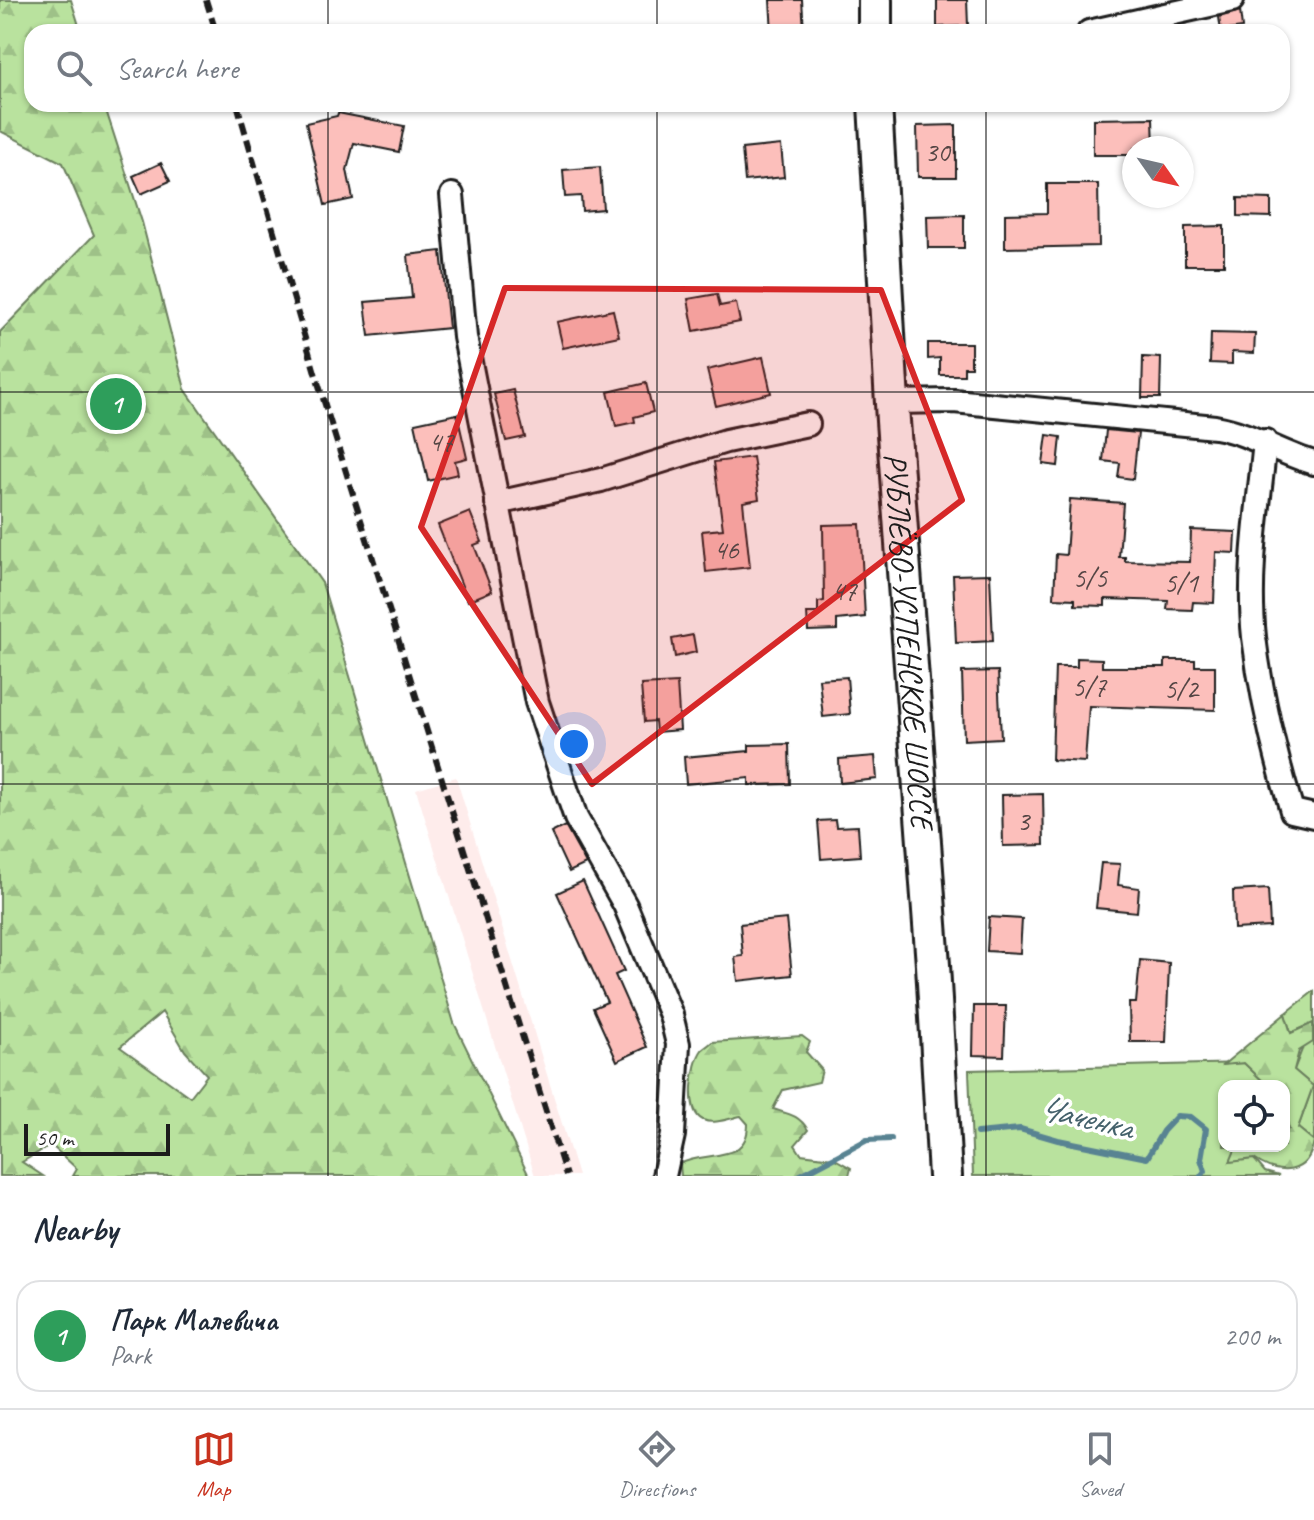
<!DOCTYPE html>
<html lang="en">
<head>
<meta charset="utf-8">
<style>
	body { margin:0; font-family:Caveat,sans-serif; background:#f2f2f3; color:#1f2937 }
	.controls { position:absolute; right:24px; bottom:24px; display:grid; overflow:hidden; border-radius:16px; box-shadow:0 2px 6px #0004 }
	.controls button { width:72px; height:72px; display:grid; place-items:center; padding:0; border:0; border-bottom:2px solid #e0e1e3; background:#fff; color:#1f2937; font:40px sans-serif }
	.compass { position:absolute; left:1122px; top:136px; width:72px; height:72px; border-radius:50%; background:#fff; box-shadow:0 2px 6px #0004; rotate:124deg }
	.scale { position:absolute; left:24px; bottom:20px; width:146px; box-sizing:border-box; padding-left:8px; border:4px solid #1c1c1c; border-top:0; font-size:22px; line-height:28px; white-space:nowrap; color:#1c1c1c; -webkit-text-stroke:6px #fff; paint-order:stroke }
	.you { position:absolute; left:574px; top:744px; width:28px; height:28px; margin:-20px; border:6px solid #fff; border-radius:50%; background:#1a73e8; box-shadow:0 0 0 12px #1a73e833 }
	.badge { display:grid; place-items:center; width:52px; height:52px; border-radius:50%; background:#c8321e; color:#fff; font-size:26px; font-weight:700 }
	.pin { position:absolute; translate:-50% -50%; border:4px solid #fff; box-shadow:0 2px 8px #0006 }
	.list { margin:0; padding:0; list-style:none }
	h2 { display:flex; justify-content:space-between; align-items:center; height:104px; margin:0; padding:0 32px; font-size:34px }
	h2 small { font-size:26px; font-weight:400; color:#747a83 }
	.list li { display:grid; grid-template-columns:52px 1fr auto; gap:24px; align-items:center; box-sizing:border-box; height:112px; margin:0 16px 16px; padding:0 16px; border:2px solid #e0e1e3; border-radius:24px }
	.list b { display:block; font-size:30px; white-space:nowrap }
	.list p { margin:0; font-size:26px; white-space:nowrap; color:#747a83 }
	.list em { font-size:26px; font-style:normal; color:#747a83 }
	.icon { flex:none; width:44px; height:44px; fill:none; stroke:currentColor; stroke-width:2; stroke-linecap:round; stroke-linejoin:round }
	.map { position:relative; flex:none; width:1314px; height:1176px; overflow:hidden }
	.search { position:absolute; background:#fff; box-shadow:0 2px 6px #0004; left:24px; right:24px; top:24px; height:88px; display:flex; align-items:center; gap:20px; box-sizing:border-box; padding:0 28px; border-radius:24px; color:#747a83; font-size:30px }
	.sheet { height:232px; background:#fff }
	nav { display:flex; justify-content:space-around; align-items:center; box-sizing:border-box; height:112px; border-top:2px solid #e0e1e3; background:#fff; font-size:22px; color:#747a83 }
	nav a { display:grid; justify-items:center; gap:4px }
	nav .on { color:#c8321e }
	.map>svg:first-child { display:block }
	.built { fill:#feeceb }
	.green { fill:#b9e29e; stroke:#6a7f5d; stroke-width:2 }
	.forest { fill:url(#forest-firs); stroke:#6a7f5d; stroke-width:2; fill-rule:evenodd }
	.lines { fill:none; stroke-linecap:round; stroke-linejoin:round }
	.stream { stroke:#588392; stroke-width:6 }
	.building { fill:#fcbfbb; stroke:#1c1c1c; stroke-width:2 }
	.minor-casing { stroke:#1c1c1c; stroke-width:28 }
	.secondary-casing { stroke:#1c1c1c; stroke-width:38 }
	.minor { stroke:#fff; stroke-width:22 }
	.secondary { stroke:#fff; stroke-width:32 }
	.rail { stroke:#1c1c1c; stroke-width:6; stroke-dasharray:12 6; stroke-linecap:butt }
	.marked { fill:#d62828; fill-opacity:0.2; stroke:#d62828; stroke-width:6; stroke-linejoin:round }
	.grid { fill:none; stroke:#1c1c1c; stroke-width:2; stroke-opacity:0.55 }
	.labels { text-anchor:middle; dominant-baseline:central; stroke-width:7; stroke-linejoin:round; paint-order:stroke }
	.number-label { font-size:28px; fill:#544544 }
	.street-label { font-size:32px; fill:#1c1c1c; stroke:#fff }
	.water-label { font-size:34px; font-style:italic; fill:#44616b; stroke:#fff }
</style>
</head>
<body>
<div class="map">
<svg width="1314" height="1176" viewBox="0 0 1314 1176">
	<defs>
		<pattern id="forest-firs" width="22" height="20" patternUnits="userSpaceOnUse" patternTransform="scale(2)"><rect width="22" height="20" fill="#b9e29e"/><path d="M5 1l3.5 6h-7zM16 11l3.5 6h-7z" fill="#9ec188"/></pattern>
	</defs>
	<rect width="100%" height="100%" fill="#fff"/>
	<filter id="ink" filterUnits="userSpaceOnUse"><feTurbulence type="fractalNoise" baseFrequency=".0125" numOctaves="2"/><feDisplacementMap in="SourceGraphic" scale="16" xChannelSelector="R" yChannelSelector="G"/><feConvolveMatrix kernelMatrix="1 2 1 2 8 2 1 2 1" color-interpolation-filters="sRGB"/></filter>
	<g filter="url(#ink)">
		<path class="built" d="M 456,777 L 578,1176 L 535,1176 L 416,789 Z"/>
		<g class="green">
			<path d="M 1314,991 L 1314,1141 L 1298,1128 L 1313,1086 L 1294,1070 L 1312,1024 L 1291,1033 L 1285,1014 Z"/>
			<path d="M 1244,1063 L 1268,1086 L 1224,1086 L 1224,1146 L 1243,1146 L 1235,1150 L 1254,1159 L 1265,1172 L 1279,1176 L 973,1176 L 969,1070 Z"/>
		</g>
		<g class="forest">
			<path d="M 0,0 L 71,0 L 81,32 L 32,32 L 32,104 L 104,104 L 142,222 L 185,389 L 322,583 L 454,1023 L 529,1176 L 73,1176 L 77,1169 L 51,1145 L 22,1162 L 43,1176 L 0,1176 L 0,332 L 94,235 L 63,163 L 0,131 ZM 162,1012 L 185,1051 L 207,1075 L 190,1097 L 120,1047 Z"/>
			<path d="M 1285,1014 L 1291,1033 L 1313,1023 L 1313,1042 L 1299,1051 L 1294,1070 L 1313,1086 L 1298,1128 L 1314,1141 C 1308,1176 1279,1176 1254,1159 L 1230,1162 L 1235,1150 L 1243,1146 L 1284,1146 L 1284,1130 L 1289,1129 L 1284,1110 L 1284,1086 L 1268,1086 L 1244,1063 L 1223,1065 Z"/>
			<path d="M 802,1036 L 810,1042 L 806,1052 L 822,1070 L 819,1082 L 783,1090 L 773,1109 C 789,1114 799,1115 808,1130 L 795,1145 L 801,1154 L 833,1158 L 851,1168 L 849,1176 L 681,1176 L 680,1164 C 704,1150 748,1165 748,1124 L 741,1116 C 730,1118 714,1125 703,1120 C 685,1112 692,1063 702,1050 C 703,1049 711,1043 712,1042 Z"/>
		</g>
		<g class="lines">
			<g class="stream">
				<path d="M 977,1133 L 1020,1129 L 1058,1140 L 1147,1158 L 1163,1131 L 1177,1116 L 1191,1117 L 1206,1129 L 1201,1159 L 1205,1171 L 1201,1176"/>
				<path d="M 799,1176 L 867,1140 L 891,1139"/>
			</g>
		</g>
		<g class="building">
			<path d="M 770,0 L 802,0 L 804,30 L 772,32 Z"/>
			<path d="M 937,0 L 967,0 L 968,26 L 937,27 Z"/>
			<path d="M 1240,11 L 1242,28 L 1221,31 L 1219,17 Z"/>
			<path d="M 338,113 L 404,126 L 399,152 L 354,143 L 347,170 L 353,199 L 325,205 L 306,123 L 337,116 Z"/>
			<path d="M 1153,118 L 1154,148 L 1134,148 L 1134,155 L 1093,155 L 1093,119 Z"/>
			<path d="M 956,125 L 956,177 L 918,177 L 917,126 Z"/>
			<path d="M 781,145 L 784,177 L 745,181 L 742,149 Z"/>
			<path d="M 161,163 L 170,181 L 141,194 L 133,176 Z"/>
			<path d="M 600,167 L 603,209 L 582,211 L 581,196 L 565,197 L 563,170 Z"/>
			<path d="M 1047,184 L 1098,184 L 1099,246 L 1005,248 L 1005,214 L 1047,213 Z"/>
			<path d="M 1238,198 L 1271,199 L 1271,217 L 1238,216 Z"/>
			<path d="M 964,215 L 964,248 L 928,248 L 927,216 Z"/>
			<path d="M 1224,226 L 1224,265 L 1185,265 L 1185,227 Z"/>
			<path d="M 441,251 L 449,328 L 369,336 L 365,302 L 412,298 L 408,255 Z"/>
			<path d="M 717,294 L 720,306 L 736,303 L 740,322 L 694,331 L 688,299 Z"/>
			<path d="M 613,310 L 619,336 L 563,348 L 557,322 Z"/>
			<path d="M 1211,333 L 1255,334 L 1254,353 L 1232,352 L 1232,364 L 1210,363 Z"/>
			<path d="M 928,343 L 971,343 L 971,367 L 964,367 L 964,375 L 940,375 L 940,358 L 928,359 Z"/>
			<path d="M 763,357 L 771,393 L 716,406 L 707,370 Z"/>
			<path d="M 1143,357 L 1161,358 L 1160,398 L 1142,398 Z"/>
			<path d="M 646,383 L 653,412 L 634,417 L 635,422 L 616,426 L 608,392 Z"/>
			<path d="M 513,390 L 525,437 L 506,441 L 494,394 Z"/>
			<path d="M 457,414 L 467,458 L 455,461 L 458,474 L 428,481 L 415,423 Z"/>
			<path d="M 1106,430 L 1138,433 L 1133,479 L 1118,477 L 1120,463 L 1103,461 Z"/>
			<path d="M 1047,435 L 1061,437 L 1058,466 L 1043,464 Z"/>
			<path d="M 753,457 L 759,499 L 743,502 L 750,567 L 706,572 L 702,531 L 723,529 L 714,462 Z"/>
			<path d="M 1070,499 L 1123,503 L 1119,557 L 1125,557 L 1125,561 L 1190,562 L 1191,530 L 1236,532 L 1235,553 L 1216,552 L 1214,603 L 1193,602 L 1192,610 L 1167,609 L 1168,601 L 1105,599 L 1105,606 L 1075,605 L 1075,599 L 1054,598 L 1056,554 L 1066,555 Z"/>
			<path d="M 470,512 L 482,542 L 474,545 L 492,591 L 468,601 L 438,525 Z"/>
			<path d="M 860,524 L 865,617 L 837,620 L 837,630 L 808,631 L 807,613 L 818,613 L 818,602 L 824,601 L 823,525 Z"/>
			<path d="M 990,574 L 993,641 L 956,643 L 953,575 Z"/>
			<path d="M 693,635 L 696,652 L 675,657 L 672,639 Z"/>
			<path d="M 1077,658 L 1102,659 L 1102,667 L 1165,667 L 1165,660 L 1195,660 L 1195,666 L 1215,666 L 1215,710 L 1089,706 L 1085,762 L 1052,760 L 1055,667 L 1077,667 Z"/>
			<path d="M 998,671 L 1001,738 L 964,740 L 962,672 Z"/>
			<path d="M 847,677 L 850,714 L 823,717 L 819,679 Z"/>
			<path d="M 677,683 L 680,730 L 656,732 L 655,721 L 644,722 L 641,685 Z"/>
			<path d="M 789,744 L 790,784 L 749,785 L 749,778 L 686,784 L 684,757 L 749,751 L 749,745 Z"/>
			<path d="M 875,756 L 877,779 L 840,783 L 839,759 Z"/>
			<path d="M 1043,794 L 1044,845 L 1003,846 L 1002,795 Z"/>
			<path d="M 835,820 L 836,827 L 858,826 L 860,856 L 821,859 L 818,821 Z"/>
			<path d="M 565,826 L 586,864 L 569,872 L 551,833 Z"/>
			<path d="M 1101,863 L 1120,864 L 1118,885 L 1139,888 L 1137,912 L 1096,908 Z"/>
			<path d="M 583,881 L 624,971 L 615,975 L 647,1047 L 617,1061 L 593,1008 L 607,1002 L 557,893 Z"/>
			<path d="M 1268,889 L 1270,927 L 1234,929 L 1233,891 Z"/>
			<path d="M 989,917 L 1022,919 L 1020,953 L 987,951 Z"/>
			<path d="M 786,919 L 792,975 L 738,981 L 735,957 L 743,956 L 740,924 Z"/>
			<path d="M 1140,960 L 1169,963 L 1166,1042 L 1130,1042 L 1129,1003 L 1136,1003 Z"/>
			<path d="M 974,1006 L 1006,1006 L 1004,1056 L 973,1055 Z"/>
		</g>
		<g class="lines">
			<defs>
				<g id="minor">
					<path d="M 1089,32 L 1232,0"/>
					<path d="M 452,195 L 465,337 L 537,702 L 576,818 L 625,905 L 671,1015 L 678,1044 L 673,1135 L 664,1176"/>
					<path d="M 892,402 L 954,401 L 1215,427 C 1251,433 1279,453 1314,463"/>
					<path d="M 1265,441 C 1259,505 1247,572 1254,637 C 1261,695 1275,755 1292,811 L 1314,816"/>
					<path d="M 497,503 L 601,480 L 726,441 L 808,424"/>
				</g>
				<g id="secondary">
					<path d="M 875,32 L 875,0"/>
					<path id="s1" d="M 875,104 L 893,421 L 933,965 L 945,1176"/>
				</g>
			</defs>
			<use href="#minor" class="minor-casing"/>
			<use href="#secondary" class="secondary-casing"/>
			<use href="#minor" class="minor"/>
			<use href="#secondary" class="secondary"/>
			<g class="rail">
				<path d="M 206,0 L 216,32"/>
				<path d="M 237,104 L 316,376 L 566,1176"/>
			</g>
		</g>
	</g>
	<path class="marked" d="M 505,288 L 881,290 L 962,500 L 592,784 L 421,527 Z"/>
	<path class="grid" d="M 328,0 L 328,32M 657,0 L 657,32M 986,0 L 986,32M 328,104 L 328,1176M 657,104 L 657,1176M 986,104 L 986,1176M 0,392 L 1314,392M 0,784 L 1314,784"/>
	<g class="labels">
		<g class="number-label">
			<text x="937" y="151">30</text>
			<text x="441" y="441">47</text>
			<text x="726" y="549">46</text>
			<text x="1090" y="577">5/5</text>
			<text x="1181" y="582">5/1</text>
			<text x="844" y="590">47</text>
			<text x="1089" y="686">5/7</text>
			<text x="1181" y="688">5/2</text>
			<text x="1023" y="820">3</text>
		</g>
		<g class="street-label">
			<text stroke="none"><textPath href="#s1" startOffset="538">РУБЛЁВО-УСПЕНСКОЕ ШОССЕ</textPath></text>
		</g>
		<g class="water-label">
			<text transform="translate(1086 1117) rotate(13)">Чаченка</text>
		</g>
	</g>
</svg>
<div class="controls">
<button><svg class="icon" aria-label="locate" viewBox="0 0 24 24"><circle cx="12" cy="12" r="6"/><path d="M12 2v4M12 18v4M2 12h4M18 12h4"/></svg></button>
</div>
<svg class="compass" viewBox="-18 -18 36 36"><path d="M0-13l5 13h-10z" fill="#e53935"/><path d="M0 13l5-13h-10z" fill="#747a83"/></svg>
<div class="scale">50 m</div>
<div class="you"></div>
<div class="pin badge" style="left:116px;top:404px;background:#2e9e5b">1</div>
<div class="search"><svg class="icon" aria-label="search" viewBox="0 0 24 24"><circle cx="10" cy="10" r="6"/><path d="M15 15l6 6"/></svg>Search here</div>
</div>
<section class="sheet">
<h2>Nearby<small></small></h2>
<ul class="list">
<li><span class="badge" style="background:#2e9e5b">1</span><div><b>Парк Малевича</b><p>Park</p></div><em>200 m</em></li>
</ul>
</section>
<nav>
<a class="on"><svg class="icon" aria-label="map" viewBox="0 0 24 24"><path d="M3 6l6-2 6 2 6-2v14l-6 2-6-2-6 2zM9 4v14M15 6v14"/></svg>Map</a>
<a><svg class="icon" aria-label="directions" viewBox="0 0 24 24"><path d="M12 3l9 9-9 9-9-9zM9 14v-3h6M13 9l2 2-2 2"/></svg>Directions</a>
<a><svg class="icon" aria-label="saved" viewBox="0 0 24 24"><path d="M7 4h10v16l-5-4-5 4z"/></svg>Saved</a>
</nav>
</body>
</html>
